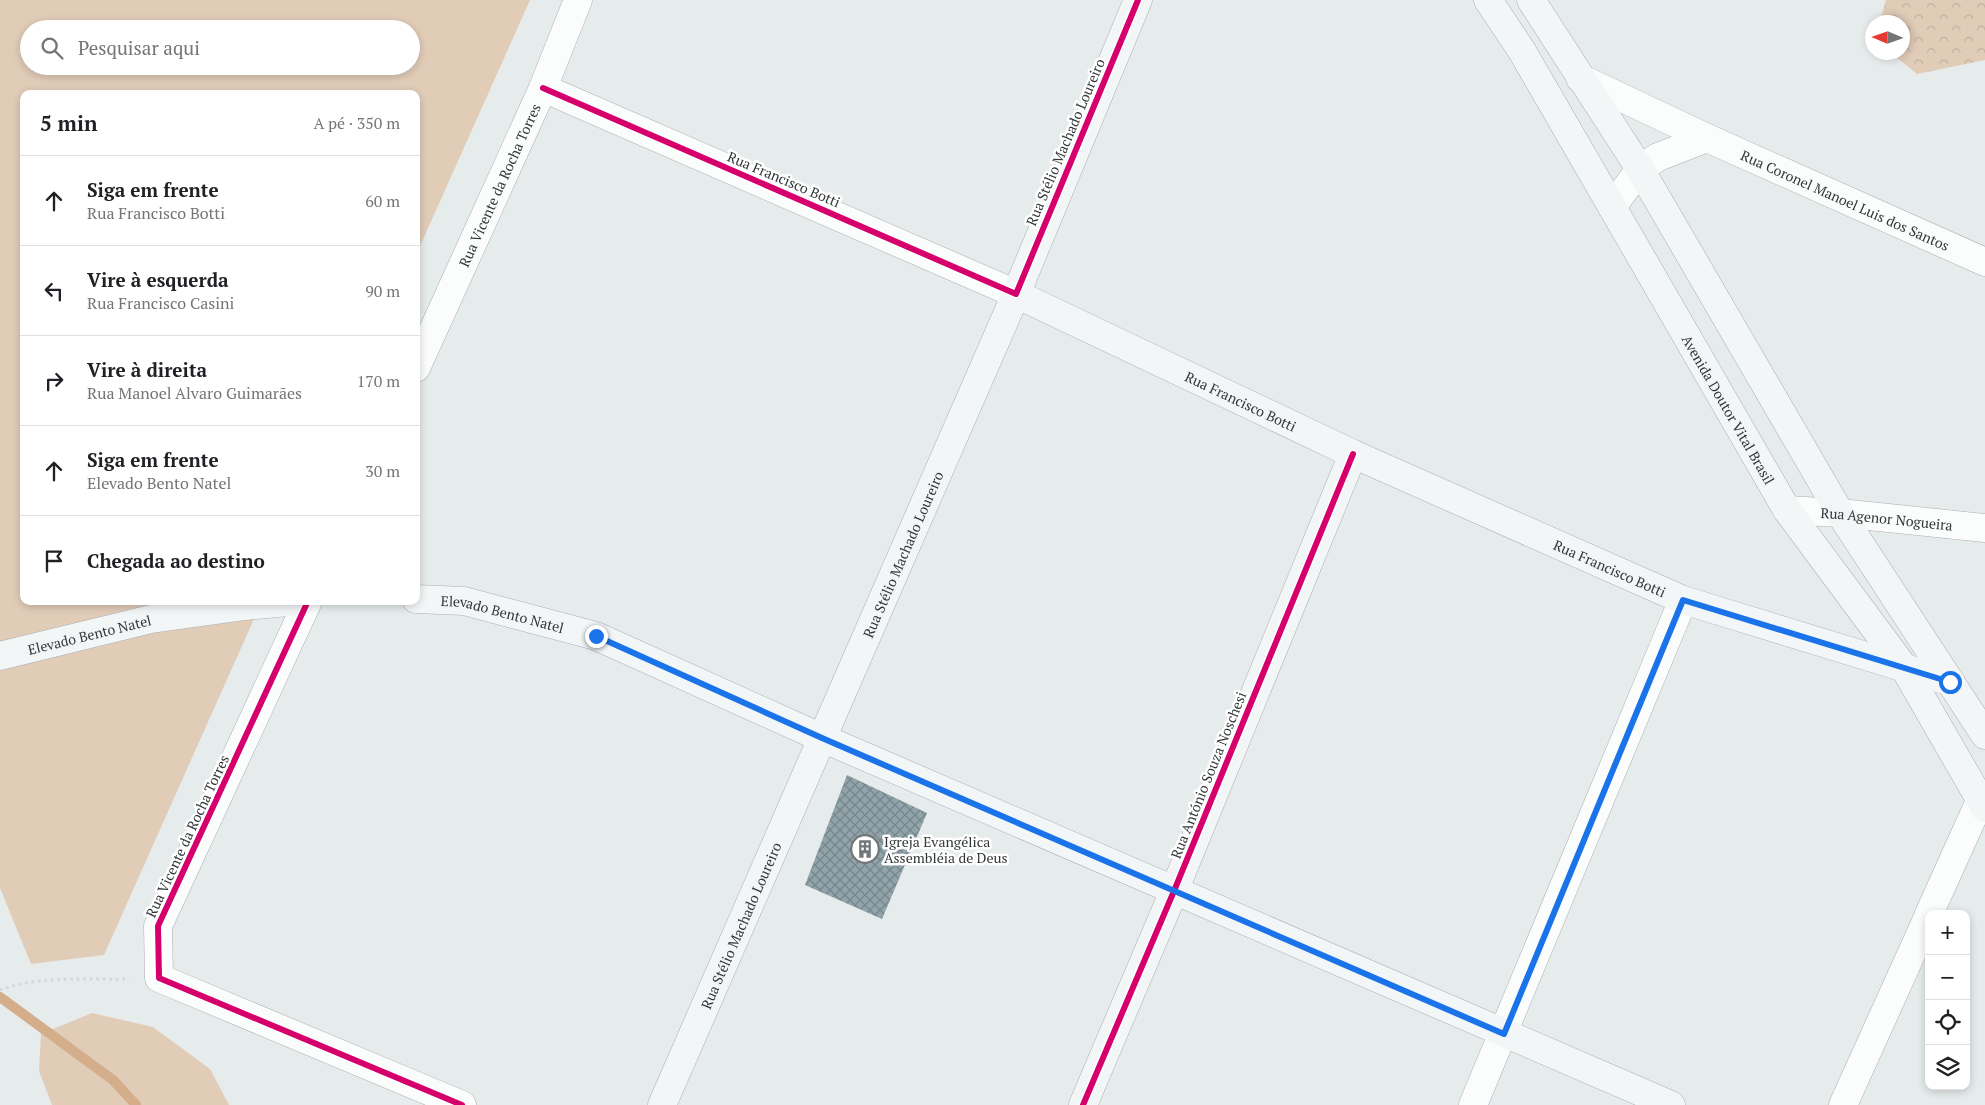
<!DOCTYPE html>
<html lang="pt">
<head>
<meta charset="utf-8">
<style>
	body { margin:0; font-family:"PT Serif",serif; background:#f6f6f6; color:#202124 }
	.controls { position:absolute; right:15px; bottom:15px; display:grid; overflow:hidden; border-radius:10px; box-shadow:0 2px 8px #0003 }
	.controls button { width:45px; height:45px; display:grid; place-items:center; padding:0; border:0; border-bottom:1px solid #e0e0e0; background:#fff; color:#202124; font:25px sans-serif }
	.compass { position:absolute; left:1865px; top:15px; width:45px; height:45px; border-radius:50%; background:#fff; box-shadow:0 2px 8px #0003; rotate:272deg }
	.stop { position:absolute; width:15px; height:15px; margin:-11px; border:4px solid #1a73e8; border-radius:50%; background:#fff }
	.stop.end { background:#1a73e8; border-color:#fff; box-shadow:0 1px 5px #0008 }
	.list { margin:0; padding:0; list-style:none }
	h2 { display:flex; justify-content:space-between; align-items:center; height:65px; margin:0; padding:0 20px; font-size:21px }
	h2 small { font-size:16px; font-weight:400; color:#757577 }
	.list li { display:grid; grid-template-columns:32px 1fr auto; gap:15px; align-items:center; box-sizing:border-box; height:90px; padding:0 20px; border-top:1px solid #e0e0e0 }
	.list b { display:block; font-size:19px; white-space:nowrap }
	.list p { margin:0; font-size:16px; white-space:nowrap; color:#757577 }
	.list em { font-size:16px; font-style:normal; color:#757577 }
	.icon { flex:none; width:28px; height:28px; fill:none; stroke:currentColor; stroke-width:2; stroke-linecap:round; stroke-linejoin:round }
	.map { position:relative; flex:none; width:1985px; height:1105px; overflow:hidden }
	.search { position:absolute; background:#fff; box-shadow:0 2px 8px #0003; left:20px; top:20px; width:400px; height:55px; display:flex; align-items:center; gap:12px; box-sizing:border-box; padding:0 18px; border-radius:28px; color:#757577; font-size:19px }
	.panel { position:absolute; background:#fff; box-shadow:0 2px 8px #0003; left:20px; top:90px; width:400px; height:515px; border-radius:10px }
	.map>svg:first-child { display:block }
	.grass { fill:#e1ccb8; fill-rule:evenodd }
	.forest { fill:url(#forest-crowns) }
	.lines { fill:none; stroke-linecap:round; stroke-linejoin:round }
	.stream { stroke:#d4ad8b; stroke-width:10 }
	.building { fill:url(#building-cross-hatch) }
	.street-casing { stroke:#abafb1; stroke-width:29 }
	.secondary-casing { stroke:#abafb1; stroke-width:29 }
	.path { stroke:#d4d6d7; stroke-width:3; stroke-dasharray:2.5 4; stroke-linecap:butt }
	.street { stroke:#fbfcfc; stroke-width:28 }
	.secondary { stroke:#f3f6f7; stroke-width:28 }
	.cycleway-casing { stroke:#fff; stroke-width:9 }
	.cycleway { stroke:#d6006c; stroke-width:6 }
	.route { stroke:#1a73e8; stroke-width:6 }
	.labels { text-anchor:middle; dominant-baseline:central; stroke-width:5; stroke-linejoin:round; paint-order:stroke }
	.street-label { font-size:14px; fill:#333739; stroke:#fff }
	.poi-label { font-size:14px; fill:#333739; stroke:#fff; text-anchor:start }
</style>
</head>
<body>
<div class="map">
<svg width="1985" height="1105" viewBox="0 0 1985 1105">
	<defs>
		<pattern id="forest-crowns" width="20" height="18" patternUnits="userSpaceOnUse" patternTransform="scale(1.25)"><rect width="20" height="18" fill="#e1ccb8"/><path d="M2 6a3 3 0 1 1 6 0M12 15a3 3 0 1 1 6 0" fill="none" stroke="#c2b09f"/></pattern>
		<pattern id="building-cross-hatch" width="8" height="8" patternUnits="userSpaceOnUse" patternTransform="scale(1.25)"><rect width="8" height="8" fill="#90a4aa"/><path d="M0 0l8 8M0 8l8-8" fill="none" stroke="#76868b"/></pattern>
	</defs>
	<rect width="100%" height="100%" fill="#e6ebec"/>
	<g class="grass">
		<path d="M 0,0 L 530,0 L 416,255 L 416,94 L 24,94 L 24,601 L 262,601 L 104,955 L 31,964 L 0,888 ZM 29,29 L 411,29 L 411,66 L 29,66 Z"/>
		<path d="M 92,1013 L 153,1027 L 210,1069 L 229,1105 L 52,1105 L 39,1071 L 41,1034 Z"/>
	</g>
	<path class="forest" d="M 1886,0 L 1985,0 L 1985,60 L 1917,74 L 1891,53 L 1902,52 L 1902,22 L 1880,22 Z"/>
	<g class="lines">
		<path class="stream" d="M 0,997 L 113,1080 L 136,1105"/>
	</g>
	<path class="building" d="M 847,775 L 927,813 L 882,919 L 805,885 Z"/>
	<g class="lines">
		<defs>
			<g id="street">
				<path id="s1" d="M 1580,78 L 1707,138 L 1985,262"/>
				<path d="M 543,88 L 1016,294"/>
				<path d="M 1612,207 L 1640,169 L 1658,157 L 1707,138"/>
				<path id="s2" d="M 416,368 L 543,88 L 578,0"/>
				<path id="s3" d="M 1787,510 L 1840,513 L 1985,528"/>
				<path d="M 308,601 L 158,926 L 159,978 L 462,1105"/>
				<path d="M 1929,914 L 1980,801"/>
				<path d="M 1473,1105 L 1683,600"/>
				<path d="M 1843,1105 L 1929,915"/>
			</g>
			<g id="secondary">
				<path id="s4" d="M 1488,0 L 1522,51 L 1787,510 L 1905,669 L 1985,808"/>
				<path d="M 1531,0 L 1640,169 L 1840,513 L 1985,735"/>
				<path id="s5" d="M 1016,294 L 1353,454 L 1683,600 L 1951,682"/>
				<path id="s6" d="M 416,599 L 464,601 L 596,636 L 822,738 L 1671,1105"/>
				<path id="s7" d="M 0,656 L 151,619 L 245,606 L 300,601"/>
				<path id="s8" d="M 662,1105 L 1016,294 L 1138,0"/>
				<path d="M 1083,1105 L 1174,891 L 1353,454"/>
			</g>
		</defs>
		<use href="#street" class="street-casing"/>
		<use href="#secondary" class="secondary-casing"/>
		<path class="path" d="M 0,990 C 40,975 86,980 129,979"/>
		<use href="#street" class="street"/>
		<use href="#secondary" class="secondary"/>
		<defs>
			<g id="cycleway">
				<path d="M 543,88 L 1016,294 L 1138,0"/>
				<path d="M 308,601 L 158,926 L 159,978 L 462,1105"/>
				<path d="M 1083,1105 L 1174,891 L 1353,454"/>
			</g>
		</defs>
		<use href="#cycleway" class="cycleway-casing"/>
		<use href="#cycleway" class="cycleway"/>
	</g>
	<g class="lines">
		<path class="route" d="M 596,636 L 822,738 L 1504,1034 L 1683,600 L 1950,682"/>
	</g>
	<defs>
		<symbol id="building-ring" viewBox="-11 -11 22 22"><circle r="9.5" fill="#fff" stroke="#727678" stroke-width="1.5"/><path d="M-4-6H4V6H1V3H-1V6H-4ZM-2.5-4.3h1.7v1.8h-1.7ZM.8-4.3h1.7v1.8H.8ZM-2.5-1h1.7V.8h-1.7ZM.8-1h1.7V.8H.8Z" fill="#727678"/></symbol>
	</defs>
	<g fill-rule="evenodd">
		<use href="#building-ring" x="849" y="833" width="32" height="32"/>
	</g>
	<g class="labels">
		<g class="street-label">
			<text transform="translate(1065 142) rotate(-67)">Rua Stélio Machado Loureiro</text>
			<text transform="translate(784 179) rotate(23)">Rua Francisco Botti</text>
			<text stroke="none"><textPath href="#s2" startOffset="201">Rua Vicente da Rocha Torres</textPath></text>
			<text stroke="none"><textPath href="#s1" startOffset="292">Rua Coronel Manoel Luis dos Santos</textPath></text>
			<text stroke="none"><textPath href="#s5" startOffset="249">Rua Francisco Botti</textPath></text>
			<text stroke="none"><textPath href="#s4" startOffset="475">Avenida Doutor Vital Brasil</textPath></text>
			<text stroke="none"><textPath href="#s3" startOffset="100">Rua Agenor Nogueira</textPath></text>
			<text stroke="none"><textPath href="#s8" startOffset="601">Rua Stélio Machado Loureiro</textPath></text>
			<text stroke="none"><textPath href="#s5" startOffset="654">Rua Francisco Botti</textPath></text>
			<text stroke="none"><textPath href="#s6" startOffset="88">Elevado Bento Natel</textPath></text>
			<text stroke="none"><textPath href="#s7" startOffset="92">Elevado Bento Natel</textPath></text>
			<text transform="translate(1208 775) rotate(-68)">Rua António Souza Noschesi</text>
			<text transform="translate(187 836) rotate(-65)">Rua Vicente da Rocha Torres</text>
			<text stroke="none"><textPath href="#s8" startOffset="196">Rua Stélio Machado Loureiro</textPath></text>
		</g>
		<g class="poi-label">
			<text x="884" y="841">Igreja Evangélica<tspan x="884" dy="16">Assembléia de Deus</tspan></text>
		</g>
	</g>
</svg>
<div class="controls">
<button>+</button>
<button>−</button>
<button><svg class="icon" aria-label="locate" viewBox="0 0 24 24"><circle cx="12" cy="12" r="6"/><path d="M12 2v4M12 18v4M2 12h4M18 12h4"/></svg></button>
<button><svg class="icon" aria-label="layers" viewBox="0 0 24 24"><path d="M12 4l9 5-9 5-9-5zM3 14l9 5 9-5"/></svg></button>
</div>
<svg class="compass" viewBox="-18 -18 36 36"><path d="M0-13l5 13h-10z" fill="#e53935"/><path d="M0 13l5-13h-10z" fill="#757577"/></svg>
<div class="stop" style="left:1950px;top:682px"></div>
<div class="stop end" style="left:596px;top:636px"></div>
<div class="search"><svg class="icon" aria-label="search" viewBox="0 0 24 24"><circle cx="10" cy="10" r="6"/><path d="M15 15l6 6"/></svg>Pesquisar aqui</div>
<section class="panel">
<h2>5 min<small>A pé · 350 m</small></h2>
<ul class="list">
<li><svg class="icon" aria-label="ahead" viewBox="0 0 24 24"><path d="M12 20V5M6 11l6-6 6 6"/></svg><div><b>Siga em frente</b><p>Rua Francisco Botti</p></div><em>60 m</em></li>
<li><svg class="icon" aria-label="left" viewBox="0 0 24 24"><path d="M17 20v-9H6M10 6l-5 5 5 5"/></svg><div><b>Vire à esquerda</b><p>Rua Francisco Casini</p></div><em>90 m</em></li>
<li><svg class="icon" aria-label="right" viewBox="0 0 24 24"><path d="M7 20v-9h11M14 6l5 5-5 5"/></svg><div><b>Vire à direita</b><p>Rua Manoel Alvaro Guimarães</p></div><em>170 m</em></li>
<li><svg class="icon" aria-label="ahead" viewBox="0 0 24 24"><path d="M12 20V5M6 11l6-6 6 6"/></svg><div><b>Siga em frente</b><p>Elevado Bento Natel</p></div><em>30 m</em></li>
<li><svg class="icon" aria-label="arrive" viewBox="0 0 24 24"><path d="M6 21V4h12l-3 4 3 4H6"/></svg><div><b>Chegada ao destino</b></div></li>
</ul>
</section>
</div>
</body>
</html>
